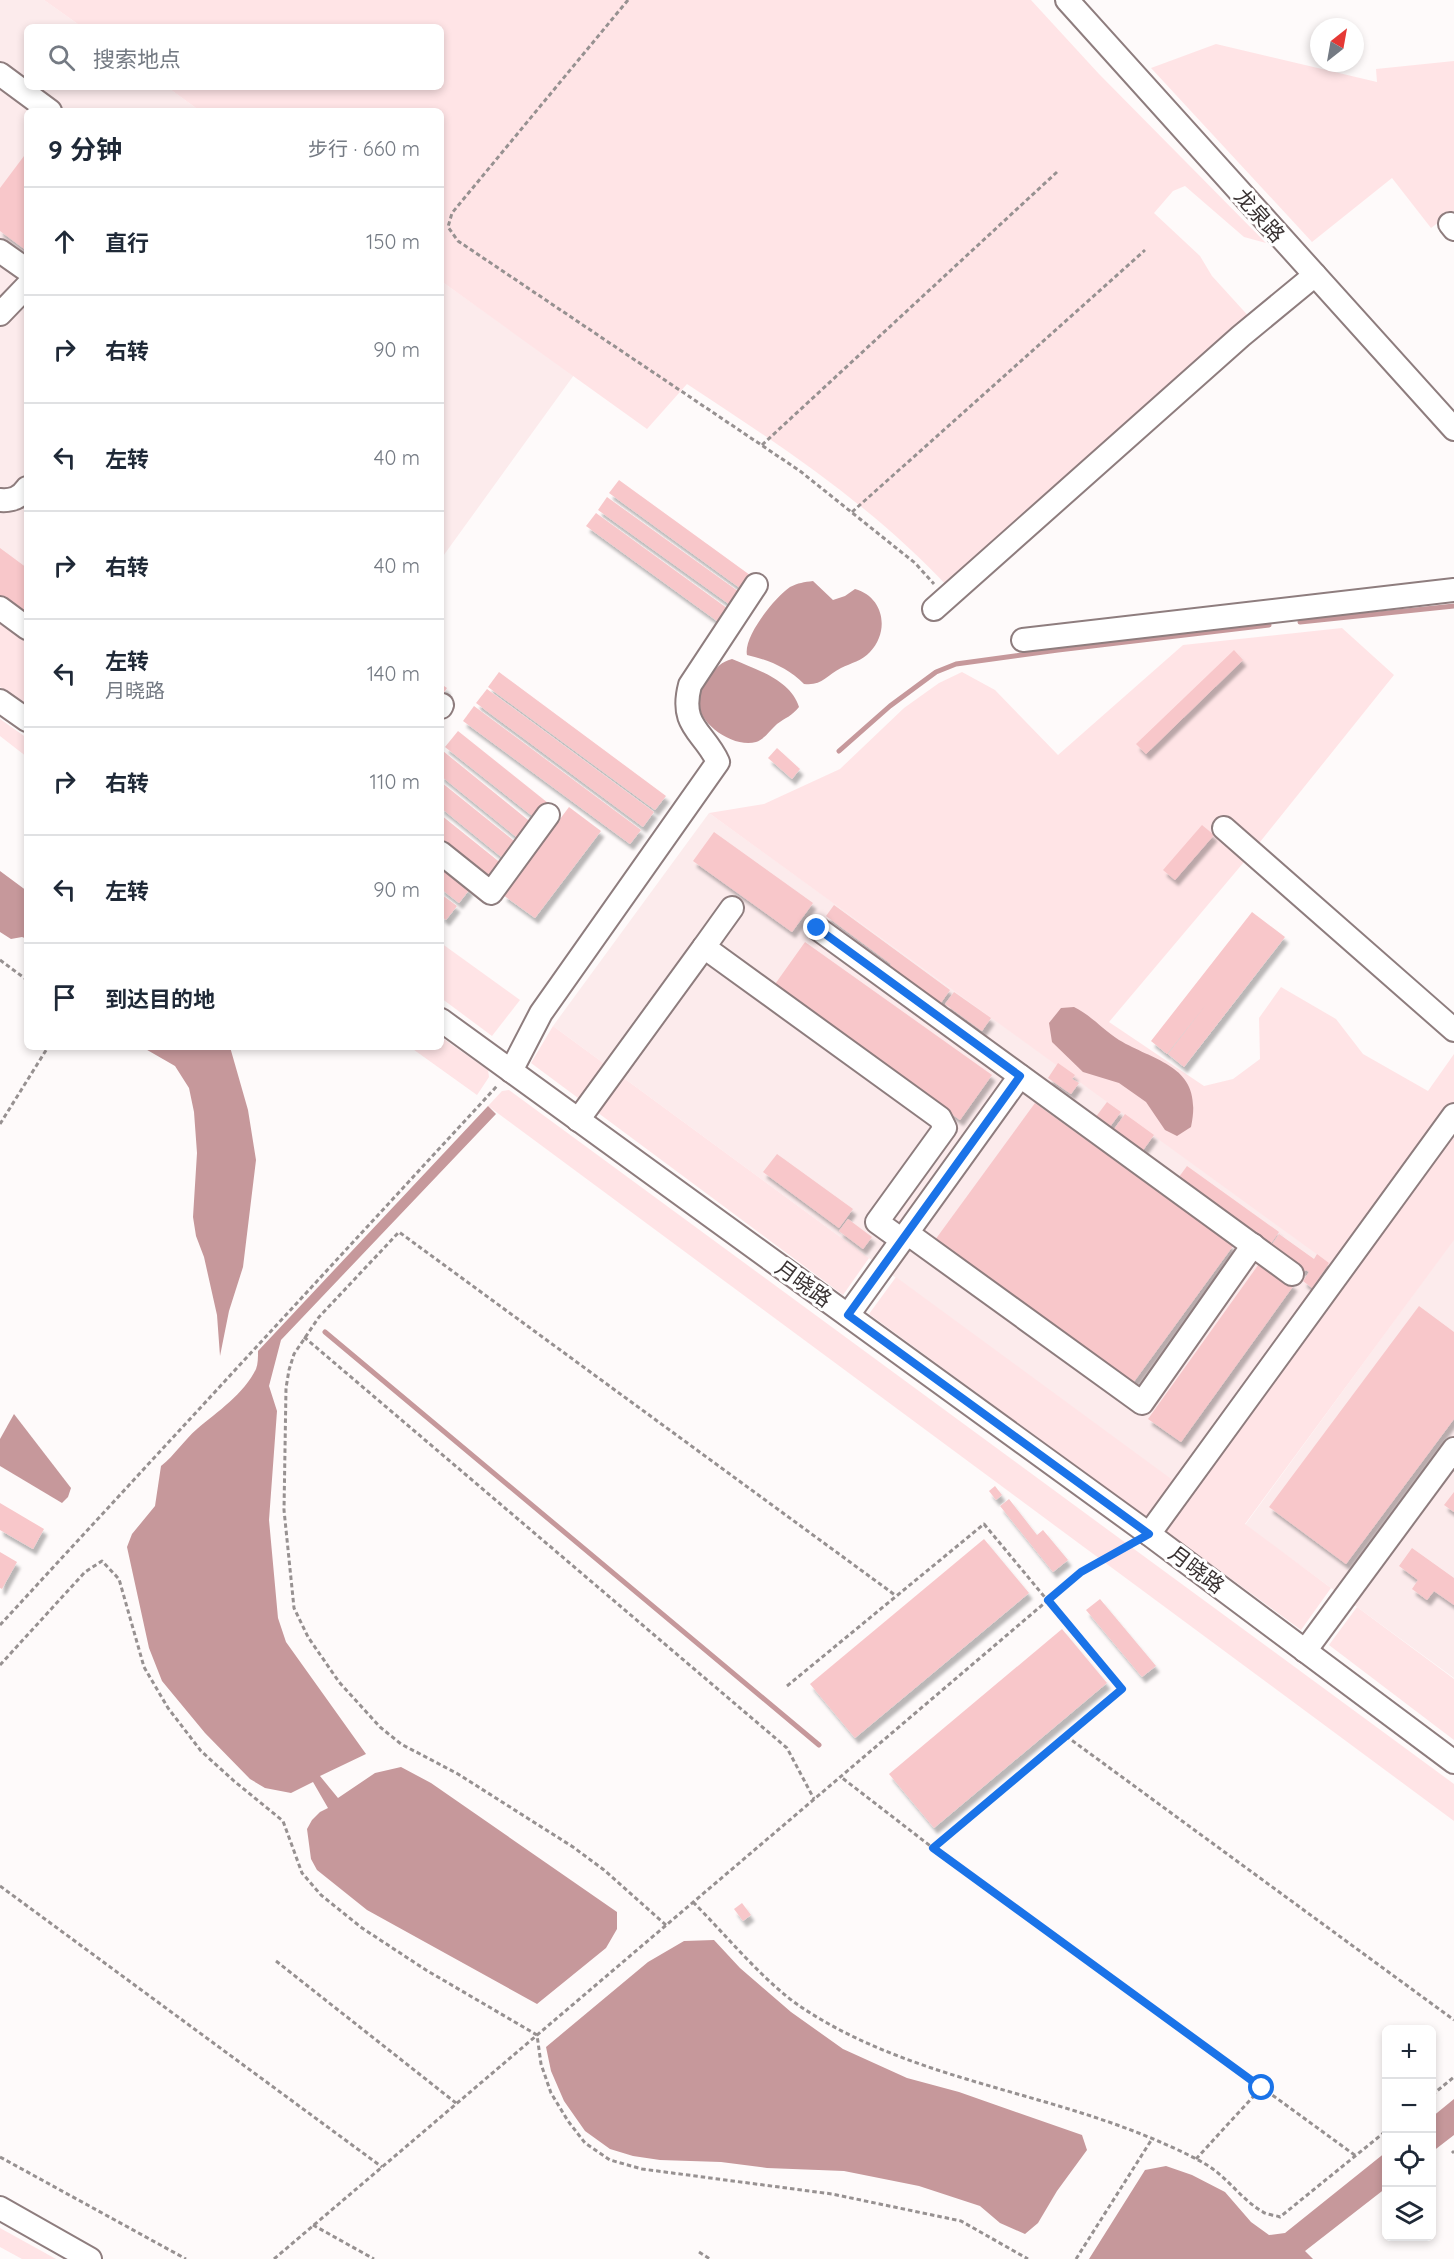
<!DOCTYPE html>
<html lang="zh">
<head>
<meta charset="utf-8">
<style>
	body { margin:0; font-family:Quicksand,"Noto Sans SC",sans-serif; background:#f2f2f3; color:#1f2937 }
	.controls { position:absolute; right:18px; bottom:18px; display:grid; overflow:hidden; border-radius:9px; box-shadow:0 3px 9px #0003 }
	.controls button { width:54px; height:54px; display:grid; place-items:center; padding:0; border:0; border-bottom:2px solid #e0e1e3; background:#fff; color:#1f2937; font:30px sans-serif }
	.compass { position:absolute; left:1310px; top:18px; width:54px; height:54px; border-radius:50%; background:#fff; box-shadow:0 3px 9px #0003; rotate:31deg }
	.stop { position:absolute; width:18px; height:18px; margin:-14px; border:4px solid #1a73e8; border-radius:50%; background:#fff }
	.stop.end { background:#1a73e8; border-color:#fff; box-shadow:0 2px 6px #0008 }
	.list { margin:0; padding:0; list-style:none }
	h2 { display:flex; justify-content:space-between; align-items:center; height:78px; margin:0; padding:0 24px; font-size:26px }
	h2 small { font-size:20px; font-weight:400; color:#747a83 }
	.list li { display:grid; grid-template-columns:39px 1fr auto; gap:18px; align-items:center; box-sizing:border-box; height:108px; padding:0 24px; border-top:2px solid #e0e1e3 }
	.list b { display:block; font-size:22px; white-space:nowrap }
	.list p { margin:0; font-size:20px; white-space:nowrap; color:#747a83 }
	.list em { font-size:20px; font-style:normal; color:#747a83 }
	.icon { flex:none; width:33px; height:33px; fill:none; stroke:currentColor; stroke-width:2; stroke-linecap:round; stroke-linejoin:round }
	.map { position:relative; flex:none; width:1454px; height:2259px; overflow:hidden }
	.search { position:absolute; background:#fff; box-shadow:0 3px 9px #0003; left:24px; top:24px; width:420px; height:66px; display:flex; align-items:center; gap:15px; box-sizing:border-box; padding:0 21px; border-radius:9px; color:#747a83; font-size:22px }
	.panel { position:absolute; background:#fff; box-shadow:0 3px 9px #0003; left:24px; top:108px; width:420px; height:942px; border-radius:9px }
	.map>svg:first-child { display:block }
	.built { fill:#fcebec }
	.green { fill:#ffe4e6 }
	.water { fill:#c6989b }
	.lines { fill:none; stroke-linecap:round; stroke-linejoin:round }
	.stream { stroke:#c6989b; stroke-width:5 }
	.building { fill:#f8c7ca; filter:url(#shadow) }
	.minor-casing { stroke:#8e7d7e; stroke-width:26 }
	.path { stroke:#979191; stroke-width:3; stroke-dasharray:4.5 3; stroke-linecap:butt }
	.minor { stroke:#fff; stroke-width:22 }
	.route { stroke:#1a73e8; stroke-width:8 }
	.labels { text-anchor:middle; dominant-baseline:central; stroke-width:6; stroke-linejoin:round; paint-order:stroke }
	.street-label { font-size:21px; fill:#393232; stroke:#fff }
</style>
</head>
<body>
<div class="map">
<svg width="1454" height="2259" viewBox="0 0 1454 2259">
	<defs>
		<filter id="shadow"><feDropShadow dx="3.5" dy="6" stdDeviation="1.5" flood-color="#0004"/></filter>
	</defs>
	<rect width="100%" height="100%" fill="#fefafa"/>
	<g class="built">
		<path d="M 0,0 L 44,0 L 82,27 L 27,27 L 27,87 L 167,87 L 200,111 L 27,111 L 27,644 L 0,624 Z"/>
		<path d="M 441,281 L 574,375 L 441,559 Z"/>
		<path d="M 709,813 L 1330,1262 L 1174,1482 L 553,1026 Z"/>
		<path d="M 1454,1239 L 1454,1678 L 1245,1525 Z"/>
	</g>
	<g class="green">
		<path d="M 44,0 L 1031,0 L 1099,74 L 1266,243 L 1244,237 L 1185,186 L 1173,191 L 1154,213 L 1200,256 L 1212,276 L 1252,320 L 949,588 C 873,506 780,445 687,384 L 647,429 L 441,281 L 441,111 L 200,111 L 167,87 L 441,87 L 441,27 L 82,27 Z"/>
		<path d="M 1216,44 L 1377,82 L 1376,69 L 1454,61 L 1454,211 L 1431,228 L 1392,178 L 1312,242 L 1151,68 Z"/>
		<path d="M 0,624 L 27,643 L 27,706 L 0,687 Z"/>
		<path d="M 1342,628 L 1394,675 L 1244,862 L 1109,1022 L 1204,1086 L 1233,1079 L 1260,1059 L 1259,1018 L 1281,987 L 1336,1019 L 1363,1054 L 1428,1091 L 1454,1054 L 1454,1240 L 1245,1524 L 1331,1588 L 1301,1630 L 869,1314 L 896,1277 L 1174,1481 L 1329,1263 L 709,813 L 764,804 L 840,769 L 904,708 L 939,683 L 962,672 L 995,690 L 1058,755 L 1183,645 Z"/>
		<path d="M 0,719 L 27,738 L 27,757 L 0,736 Z"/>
		<path d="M 441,943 L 520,1000 L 492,1036 L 441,998 Z"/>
		<path d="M 553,1026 L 869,1258 L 843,1295 L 531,1063 Z"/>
		<path d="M 441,1037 L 488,1070 L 489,1077 L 477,1095 L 410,1047 L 441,1047 Z"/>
		<path d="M 509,1090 L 1454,1784 L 1454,1821 L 488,1106 L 502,1091 Z"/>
		<path d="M 1357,1607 L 1454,1679 L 1454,1740 L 1329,1645 Z"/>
		<path d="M 0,2228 L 56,2259 L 22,2259 L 0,2247 Z"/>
	</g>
	<g class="water">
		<path d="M 813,581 L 833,600 L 845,596 L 855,589 C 884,597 890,631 870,652 C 862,661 851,663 841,668 C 826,676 822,686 804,684 C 788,668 769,660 747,655 C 743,637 775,597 790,587 C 798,583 804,582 813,581 Z"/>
		<path d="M 732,659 C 755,669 791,680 799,707 C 792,716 785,718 777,724 C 770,730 765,739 756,742 C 731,749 689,718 699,691 C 701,685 707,680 710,676 C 717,667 721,662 732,659 Z"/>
		<path d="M 0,871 L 27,891 L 27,939 L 22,937 L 11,939 L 0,932 Z"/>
		<path d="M 1074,1007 C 1092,1016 1102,1029 1119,1040 C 1158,1063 1204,1066 1191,1127 L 1177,1136 L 1165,1130 L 1146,1102 L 1119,1083 L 1083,1072 L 1052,1042 L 1049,1023 L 1061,1008 Z"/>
		<path d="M 142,1047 L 230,1047 L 248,1110 L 256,1160 L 243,1267 L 229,1311 L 220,1356 L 217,1315 L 204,1257 L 196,1236 L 193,1217 L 197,1153 L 194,1112 L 189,1088 L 175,1066 Z"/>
		<path d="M 488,1106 L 496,1114 L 281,1340 L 269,1386 L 277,1411 L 269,1520 L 278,1618 L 286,1642 L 366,1754 L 320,1776 L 338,1798 L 375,1773 L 401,1767 L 431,1783 L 617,1912 L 617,1929 L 606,1948 L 537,2004 L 367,1910 L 317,1870 L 311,1859 L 307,1829 L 312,1820 L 320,1812 L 328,1808 L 313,1782 L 291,1793 L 265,1788 L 250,1779 L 205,1733 L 162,1681 L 149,1648 L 127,1547 L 132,1534 L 155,1506 L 161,1466 C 175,1455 184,1440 197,1429 C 217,1412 244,1394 256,1369 C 258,1364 258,1357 258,1351 Z"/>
		<path d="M 14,1414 L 71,1488 L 68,1497 L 62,1503 L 0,1466 L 0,1439 Z"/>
		<path d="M 714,1940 L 740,1968 L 791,2012 L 843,2049 L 907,2078 L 959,2092 L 1082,2135 L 1087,2150 L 1057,2191 L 1038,2223 L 1025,2234 L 1000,2223 L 980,2206 L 919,2186 L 844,2171 L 767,2168 L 721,2162 L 660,2160 L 633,2156 L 610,2149 L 585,2131 L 564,2101 L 551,2071 L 546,2047 L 648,1962 L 684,1941 Z"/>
		<path d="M 1454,2099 L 1454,2135 L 1432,2152 L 1432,2117 Z"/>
		<path d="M 1386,2152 L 1386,2188 L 1305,2251 L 1313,2259 L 1089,2259 L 1145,2170 L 1166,2166 L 1192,2175 L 1225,2192 L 1251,2222 L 1269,2235 L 1285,2233 Z"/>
	</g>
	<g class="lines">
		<g class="stream">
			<path d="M 1300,622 L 1454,606"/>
			<path d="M 839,751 L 890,706 L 936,672 L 956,664 L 1058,650 L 1269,625"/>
			<path d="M 325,1332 L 819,1745"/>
		</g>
	</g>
	<g class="building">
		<path d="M 27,152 L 27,251 L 0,231 L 0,188 Z"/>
		<path d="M 619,480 L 754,578 L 744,591 L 609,493 Z"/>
		<path d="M 607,497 L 742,594 L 733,607 L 598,510 Z"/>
		<path d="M 596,513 L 731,611 L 721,624 L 586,526 Z"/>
		<path d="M 0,548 L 27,568 L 27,616 L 0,596 Z"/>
		<path d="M 1234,650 L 1243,660 L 1146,754 L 1136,744 Z"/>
		<path d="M 499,672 L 666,796 L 655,810 L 488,687 Z"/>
		<path d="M 441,684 L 447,688 L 441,697 Z"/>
		<path d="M 487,689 L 654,812 L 643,827 L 476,703 Z"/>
		<path d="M 474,706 L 641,830 L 630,844 L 463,721 Z"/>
		<path d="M 458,731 L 548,803 L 536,819 L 445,747 Z"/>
		<path d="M 777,748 L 800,769 L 792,779 L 768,758 Z"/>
		<path d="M 443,751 L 533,824 L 520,840 L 441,776 L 441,754 Z"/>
		<path d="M 441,782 L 518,844 L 505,860 L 441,808 Z"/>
		<path d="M 569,807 L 601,831 L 535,918 L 503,895 Z"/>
		<path d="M 441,815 L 502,864 L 489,880 L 441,842 Z"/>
		<path d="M 1202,825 L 1214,835 L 1175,880 L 1163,870 Z"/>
		<path d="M 714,832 L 813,903 L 792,932 L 693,861 Z"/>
		<path d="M 441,866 L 470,889 L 459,903 L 441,889 Z"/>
		<path d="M 441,894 L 457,906 L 446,920 L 441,916 Z"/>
		<path d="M 834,905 L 950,990 L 936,1010 L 885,972 L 891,964 L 826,916 Z"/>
		<path d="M 1252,912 L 1285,937 L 1184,1067 L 1168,1054 L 1208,1002 L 1167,1054 L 1151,1041 Z"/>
		<path d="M 805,942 L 992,1075 L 960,1120 L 773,987 Z"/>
		<path d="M 954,992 L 991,1018 L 982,1031 L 945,1004 Z"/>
		<path d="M 1058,1063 L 1075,1075 L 1072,1079 L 1079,1083 L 1071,1094 L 1048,1078 Z"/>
		<path d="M 1107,1102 L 1121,1112 L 1109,1128 L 1095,1118 Z"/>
		<path d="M 1035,1103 L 1233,1246 L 1133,1383 L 935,1240 Z"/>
		<path d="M 1125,1114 L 1154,1135 L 1141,1153 L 1112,1132 Z"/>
		<path d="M 777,1154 L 853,1209 L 839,1228 L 763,1172 Z"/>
		<path d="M 1187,1166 L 1279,1232 L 1268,1248 L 1176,1181 Z"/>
		<path d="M 848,1219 L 872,1237 L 863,1249 L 839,1231 Z"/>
		<path d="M 1279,1234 L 1314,1259 L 1317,1254 L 1329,1263 L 1312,1288 L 1303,1281 L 1309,1272 L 1306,1270 L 1304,1272 L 1270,1247 Z"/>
		<path d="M 1261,1261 L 1294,1285 L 1181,1442 L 1148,1419 Z"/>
		<path d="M 1419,1306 L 1454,1332 L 1454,1419 L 1346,1564 L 1269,1507 Z"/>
		<path d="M 995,1486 L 1002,1495 L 996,1500 L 989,1491 Z"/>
		<path d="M 1454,1492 L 1454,1512 L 1444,1505 Z"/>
		<path d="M 1009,1499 L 1037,1535 L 1043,1530 L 1068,1560 L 1053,1572 L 1000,1506 Z"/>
		<path d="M 0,1503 L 44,1529 L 33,1549 L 0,1530 Z"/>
		<path d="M 984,1539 L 1029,1593 L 855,1738 L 810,1684 Z"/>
		<path d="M 1412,1548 L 1454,1578 L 1454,1605 L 1434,1591 L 1427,1600 L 1412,1589 L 1418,1580 L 1399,1566 Z"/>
		<path d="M 0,1552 L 17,1562 L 2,1589 L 0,1588 Z"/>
		<path d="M 1100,1599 L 1156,1666 L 1142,1677 L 1086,1610 Z"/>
		<path d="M 1062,1629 L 1107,1683 L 934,1828 L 889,1774 Z"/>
		<path d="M 742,1903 L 751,1915 L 743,1921 L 734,1909 Z"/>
	</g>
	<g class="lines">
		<defs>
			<g id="minor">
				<path d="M 1067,0 L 1454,429"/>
				<path d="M 0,74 L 50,111"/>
				<path d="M 1450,224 L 1454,229"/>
				<path d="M 0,251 L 27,270"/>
				<path d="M 0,314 L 27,286"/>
				<path d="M 0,500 C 12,501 20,498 27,488"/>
				<path d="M 0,608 L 27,628"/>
				<path d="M 934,609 L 1241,336 L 1315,275"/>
				<path d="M 1023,640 L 1454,590"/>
				<path d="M 0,701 L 27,720"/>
				<path d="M 441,707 L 442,705"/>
				<path d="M 1224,828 L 1454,1030"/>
				<path d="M 441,853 L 491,893 L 548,815"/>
				<path d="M 732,908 L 704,947 L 940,1118 L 945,1128 L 877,1222 L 902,1240"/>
				<path d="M 817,928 L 1292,1274"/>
				<path d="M 441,1020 L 1149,1534 L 1454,1762"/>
				<path d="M 511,1071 L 541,1013 L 718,762 C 704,731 679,727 690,685 L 756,585"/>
				<path d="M 578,1120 L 704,947"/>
				<path d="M 907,1233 L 1142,1403 L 1253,1245"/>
				<path d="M 848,1315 L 1020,1076"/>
				<path d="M 1149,1534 L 1454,1115"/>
				<path d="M 1305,1651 L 1454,1449"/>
				<path d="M 0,2208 L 90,2259"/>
			</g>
		</defs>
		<use href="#minor" class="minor-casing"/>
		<g class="path">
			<path d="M 628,0 L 452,213 L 448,227 L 458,241 L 800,471 L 915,563 L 934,584"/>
			<path d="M 762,445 L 1057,172"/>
			<path d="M 852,512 L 1145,250"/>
			<path d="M 0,960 L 27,980"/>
			<path d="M 0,1124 L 48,1047"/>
			<path d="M 304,1337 L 787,1748 L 814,1799"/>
			<path d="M 0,1625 L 497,1086"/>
			<path d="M 0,1665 L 85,1572 L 102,1561 L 119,1579 L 144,1667 L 168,1708 L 201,1751 L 234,1781 L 283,1821 L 302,1873 L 321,1895 L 362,1928 L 426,1970 L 537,2035 L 541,2064 L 551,2093 L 568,2121 L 585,2143 L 610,2160 L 642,2169 L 832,2194 L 961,2221 L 1028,2259"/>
			<path d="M 787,1686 L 984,1524 L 1121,1689 L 933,1848 L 841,1777"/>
			<path d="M 1066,1736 L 1454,2020"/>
			<path d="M 933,1848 L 1356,2156"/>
			<path d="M 0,1886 L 382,2167"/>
			<path d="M 693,1902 C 725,1934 764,1982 801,2007 C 909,2079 1040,2090 1158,2141 C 1174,2148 1192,2156 1207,2165 C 1228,2178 1242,2200 1263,2212 C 1267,2215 1275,2215 1280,2217 L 1386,2131"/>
			<path d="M 666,1925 L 604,1870 L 573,1847 L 458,1774 L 401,1744 L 380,1727 L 339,1682 L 308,1637 L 294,1608 L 284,1510 L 286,1388 L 289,1370 L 294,1354 L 319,1317 L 399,1232 L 895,1595"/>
			<path d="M 276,1961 L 456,2103"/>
			<path d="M 1432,2095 L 1454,2077"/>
			<path d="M 1452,2151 L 1454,2153"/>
			<path d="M 0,2157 L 186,2259"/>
			<path d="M 1196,2159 L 1262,2087"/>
			<path d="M 313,2225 L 374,2259"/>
			<path d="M 699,2252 L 710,2259"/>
			<path d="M 274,2259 L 1081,1572 L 1131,1544"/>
			<path d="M 1076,2259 L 1152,2139"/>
		</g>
		<use href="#minor" class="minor"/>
	</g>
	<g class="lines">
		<path class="route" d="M 817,928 L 1020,1076 L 848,1315 L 1149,1534 L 1081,1572 L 1048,1600 L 1122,1689 L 933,1848 L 1262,2088"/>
	</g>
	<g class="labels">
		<g class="street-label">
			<text transform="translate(1260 215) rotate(48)">龙泉路</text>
			<text transform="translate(804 1283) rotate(36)">月晓路</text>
			<text transform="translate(1197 1569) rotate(37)">月晓路</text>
		</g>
	</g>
</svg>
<div class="controls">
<button>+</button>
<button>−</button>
<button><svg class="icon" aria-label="locate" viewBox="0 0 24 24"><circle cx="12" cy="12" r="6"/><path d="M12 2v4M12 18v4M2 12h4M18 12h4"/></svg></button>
<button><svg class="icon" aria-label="layers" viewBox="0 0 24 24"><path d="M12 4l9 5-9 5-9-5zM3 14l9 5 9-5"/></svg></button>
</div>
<svg class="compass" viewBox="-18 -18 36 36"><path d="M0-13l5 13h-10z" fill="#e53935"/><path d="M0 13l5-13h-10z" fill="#747a83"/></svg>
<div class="stop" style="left:1262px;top:2088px"></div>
<div class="stop end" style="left:817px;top:928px"></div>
<div class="search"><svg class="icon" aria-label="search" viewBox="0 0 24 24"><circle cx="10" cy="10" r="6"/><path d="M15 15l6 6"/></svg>搜索地点</div>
<section class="panel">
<h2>9 分钟<small>步行 · 660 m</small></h2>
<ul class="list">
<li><svg class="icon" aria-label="ahead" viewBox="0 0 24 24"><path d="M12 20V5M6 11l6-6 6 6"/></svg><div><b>直行</b></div><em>150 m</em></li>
<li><svg class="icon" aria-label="right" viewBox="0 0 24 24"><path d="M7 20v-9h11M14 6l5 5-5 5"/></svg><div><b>右转</b></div><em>90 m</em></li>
<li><svg class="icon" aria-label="left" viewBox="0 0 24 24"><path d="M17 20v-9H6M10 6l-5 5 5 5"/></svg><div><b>左转</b></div><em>40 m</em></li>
<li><svg class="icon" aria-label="right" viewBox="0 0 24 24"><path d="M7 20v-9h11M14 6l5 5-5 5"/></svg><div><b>右转</b></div><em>40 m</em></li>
<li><svg class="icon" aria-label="left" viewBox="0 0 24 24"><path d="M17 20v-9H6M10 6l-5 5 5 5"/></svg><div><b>左转</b><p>月晓路</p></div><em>140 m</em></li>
<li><svg class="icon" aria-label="right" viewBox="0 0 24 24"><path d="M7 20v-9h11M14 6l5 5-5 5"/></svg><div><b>右转</b></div><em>110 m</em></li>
<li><svg class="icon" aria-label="left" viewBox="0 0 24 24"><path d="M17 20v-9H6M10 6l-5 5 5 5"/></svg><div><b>左转</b></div><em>90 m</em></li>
<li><svg class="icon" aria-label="arrive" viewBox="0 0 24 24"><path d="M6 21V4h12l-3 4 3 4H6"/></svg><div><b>到达目的地</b></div></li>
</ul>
</section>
</div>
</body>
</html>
